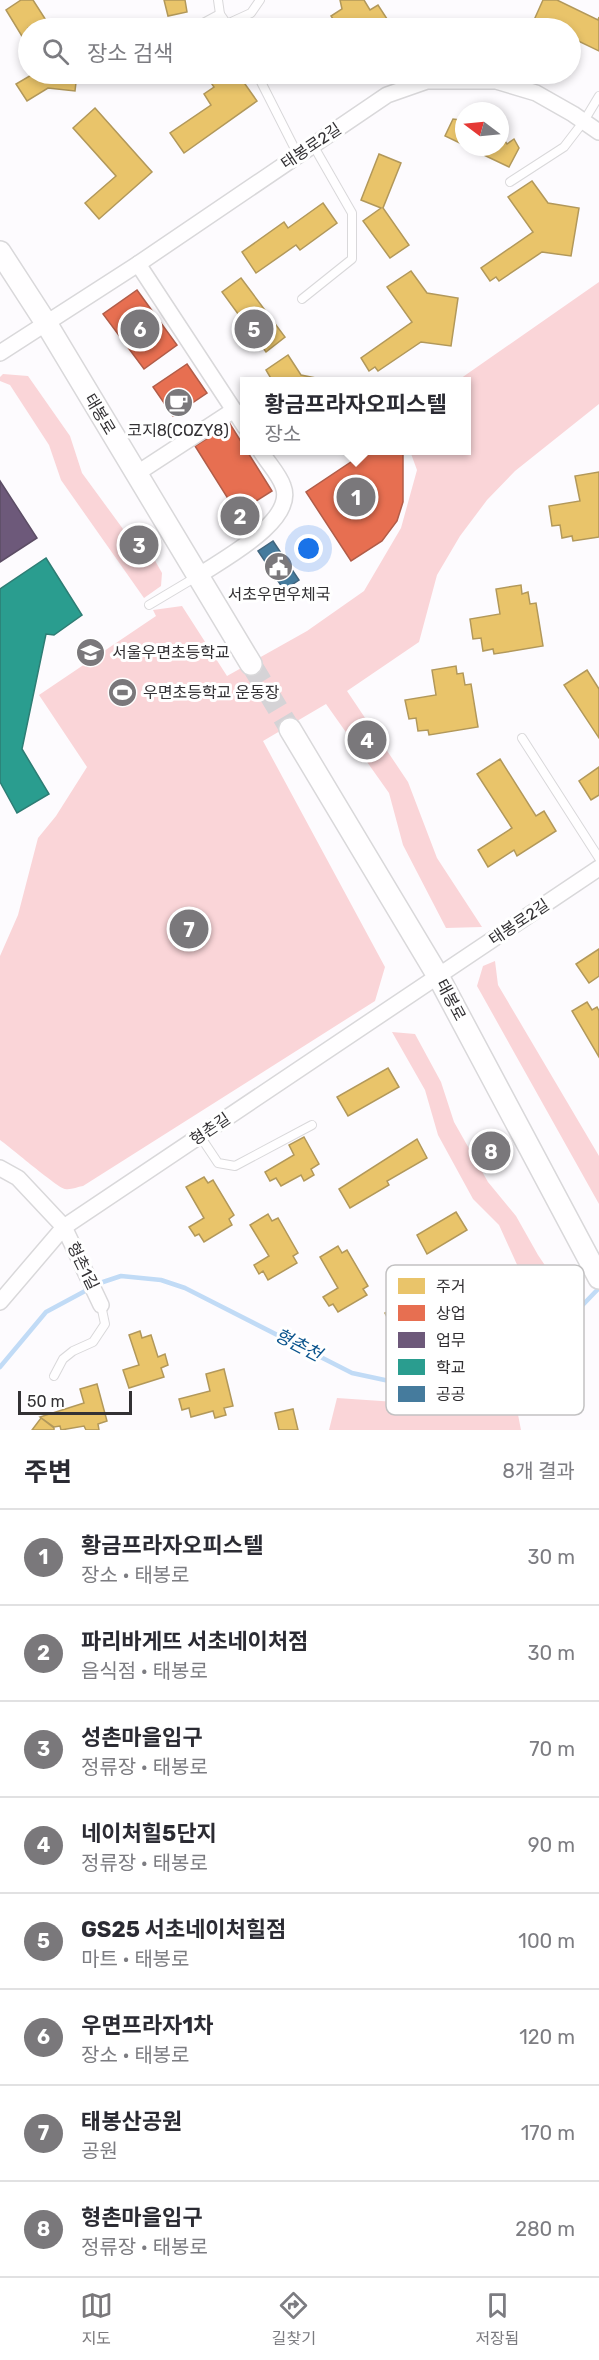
<!DOCTYPE html>
<html lang="ko">
<head>
<meta charset="utf-8">
<style>
	body { margin:0; font-family:Rubik,"Noto Sans KR",sans-serif; background:#f2f2f3; color:#2b2b33 }
	.compass { position:absolute; left:455px; top:102px; width:54px; height:54px; border-radius:50%; background:#fff; box-shadow:0 3px 9px #0003; rotate:286deg }
	.scale { position:absolute; left:18px; bottom:15px; width:114px; box-sizing:border-box; padding-left:6px; border:3px solid #333134; border-top:0; font-size:16px; line-height:21px; white-space:nowrap; color:#333134; -webkit-text-stroke:4px #fff; paint-order:stroke }
	.you { position:absolute; left:309px; top:549px; width:21px; height:21px; margin:-15px; border:4px solid #fff; border-radius:50%; background:#1a73e8; box-shadow:0 0 0 9px #1a73e833 }
	.badge { display:grid; place-items:center; width:39px; height:39px; border-radius:50%; background:#7a787b; color:#fff; font-size:20px; font-weight:700 }
	.pin { position:absolute; translate:-50% -50%; border:3px solid #fff; box-shadow:0 2px 6px #0006 }
	.popup { position:absolute; left:240px; top:377px; width:231px; height:78px; box-sizing:border-box; display:grid; place-content:center; border-radius:0px; background:#fff; filter:drop-shadow(0 2px 4px #0005); font-size:20px; white-space:nowrap; color:#7c7c81 }
	.popup b { font-size:22px; color:#2b2b33 }
	.popup::after { content:''; position:absolute; left:50%; top:100%; margin-left:-12px; border:12px solid transparent; border-top-color:#fff }
	.list { margin:0; padding:0; list-style:none }
	h2 { display:flex; justify-content:space-between; align-items:center; height:78px; margin:0; padding:0 24px; font-size:26px }
	h2 small { font-size:20px; font-weight:400; color:#7c7c81 }
	.list li { display:grid; grid-template-columns:39px 1fr auto; gap:18px; align-items:center; box-sizing:border-box; height:96px; padding:0 24px; border-top:2px solid #e1e1e2 }
	.list b { display:block; font-size:22px; white-space:nowrap }
	.list p { margin:0; font-size:20px; white-space:nowrap; color:#7c7c81 }
	.list em { font-size:20px; font-style:normal; color:#7c7c81 }
	.icon { flex:none; width:33px; height:33px; fill:none; stroke:currentColor; stroke-width:2; stroke-linecap:round; stroke-linejoin:round }
	.map { position:relative; flex:none; width:599px; height:1430px; overflow:hidden }
	.search { position:absolute; background:#fff; box-shadow:0 3px 9px #0003; left:18px; right:18px; top:18px; height:66px; display:flex; align-items:center; gap:15px; box-sizing:border-box; padding:0 21px; border-radius:33px; color:#7c7c81; font-size:22px }
	.sheet { height:846px; background:#fff }
	nav { display:flex; justify-content:space-around; align-items:center; box-sizing:border-box; height:84px; border-top:2px solid #e1e1e2; background:#fff; font-size:16px; color:#7c7c81 }
	nav a { display:grid; justify-items:center; gap:3px }
	nav .on { color:#7a787b }
	.map>svg:first-child { display:block }
	.green { fill:#fad5d8 }
	.homes { fill:#e9c46a; stroke:#b2985a; stroke-width:1.5 }
	.shops { fill:#e76f51; stroke:#b15c48; stroke-width:1.5 }
	.offices { fill:#6d597a; stroke:#5c4d65; stroke-width:1.5 }
	.schools { fill:#2a9d8f; stroke:#2d7d74; stroke-width:1.5 }
	.public { fill:#457b9d; stroke:#40657e; stroke-width:1.5 }
	.lines { fill:none; stroke-linecap:round; stroke-linejoin:round }
	.stream { stroke:#c1dbf6; stroke-width:4.5 }
	.secondary-tunnel { stroke:#d5d3d6; stroke-width:21; stroke-dasharray:21 10; stroke-linecap:butt }
	.lane-casing { stroke:#d9d8da; stroke-width:10 }
	.street-casing { stroke:#d9d8da; stroke-width:18 }
	.secondary-casing { stroke:#d9d8da; stroke-width:24 }
	.lane { stroke:#fffeff; stroke-width:8 }
	.street { stroke:#fffeff; stroke-width:15 }
	.secondary { stroke:#fffeff; stroke-width:21 }
	.labels { text-anchor:middle; dominant-baseline:central; stroke-width:6; stroke-linejoin:round; paint-order:stroke }
	.street-label { font-size:16px; fill:#333134; stroke:#fff }
	.poi-label { font-size:16px; fill:#333134; stroke:#fff }
	.water-label { font-size:18px; font-style:italic; fill:#0b548d; stroke:#fff }
	.key { fill:#fff; stroke:#c2c1c2; stroke-width:1.5 }
	.key-label { font-size:16px; fill:#333134 }
</style>
</head>
<body>
<div class="map">
<svg width="599" height="1430" viewBox="0 0 599 1430">
	<rect width="100%" height="100%" fill="#fdfbfe"/>
	<g class="green">
		<path d="M 599,282 L 599,404 L 515,471 L 487,500 L 460,536 L 437,575 L 419,642 L 347,691 L 408,782 L 437,858 L 482,927 L 446,928 L 403,845 L 389,793 L 326,704 L 263,741 L 385,967 L 375,1001 L 83,1186 C 77,1187 71,1190 65,1189 C 58,1188 10,1147 0,1140 L 0,956 L 18,915 L 38,838 L 56,816 L 87,767 L 39,695 L 156,616 L 153,610 L 182,606 L 227,676 L 307,631 L 364,591 L 401,528 L 417,470 L 410,451 L 467,450 L 467,382 L 457,381 Z"/>
		<path d="M 3,374 L 28,376 L 70,436 L 82,473 L 123,529 L 153,557 L 162,573 L 161,586 L 144,598 L 61,480 L 49,445 L 10,385 L 0,381 L 0,377 Z"/>
		<path d="M 495,961 L 498,985 L 599,1156 L 599,1204 L 477,986 L 483,966 Z"/>
		<path d="M 392,1032 L 415,1034 L 441,1082 L 454,1122 L 488,1182 L 516,1216 L 538,1255 L 565,1295 C 548,1312 531,1333 511,1348 C 488,1367 450,1373 421,1374 L 426,1353 L 439,1354 L 479,1316 L 519,1269 L 499,1225 L 473,1199 L 438,1135 L 425,1090 Z"/>
		<path d="M 514,1394 L 521,1430 L 329,1430 L 337,1398 L 425,1404 Z"/>
	</g>
	<g class="homes">
		<path d="M 21,0 L 33,0 L 51,28 L 28,28 L 28,46 L 6,10 Z"/>
		<path d="M 164,0 L 185,0 L 187,12 L 168,16 Z"/>
		<path d="M 340,0 L 364,0 L 370,10 L 378,5 L 391,25 L 386,28 L 339,28 L 331,16 L 342,9 Z"/>
		<path d="M 543,0 L 557,0 L 598,20 L 599,17 L 599,51 L 570,37 L 570,28 L 552,28 L 534,20 Z"/>
		<path d="M 33,74 L 77,74 L 75,91 L 48,88 L 27,101 L 16,84 Z"/>
		<path d="M 205,74 L 238,74 L 257,101 L 184,153 L 170,133 L 211,105 L 204,94 L 214,87 Z"/>
		<path d="M 95,108 L 152,172 L 99,219 L 85,203 L 116,176 L 73,128 Z"/>
		<path d="M 464,118 L 464,145 L 445,136 L 453,119 L 461,120 Z"/>
		<path d="M 500,134 L 507,144 L 514,139 L 519,148 L 509,167 L 467,147 L 500,147 Z"/>
		<path d="M 379,154 L 401,163 L 383,208 L 409,245 L 390,258 L 363,221 L 381,208 L 361,200 Z"/>
		<path d="M 532,181 L 548,203 L 579,208 L 571,256 L 542,252 L 499,281 L 496,277 L 490,281 L 481,268 L 533,232 L 508,197 Z"/>
		<path d="M 323,203 L 337,223 L 300,250 L 296,245 L 256,273 L 242,252 L 284,222 L 288,228 Z"/>
		<path d="M 411,271 L 427,293 L 458,298 L 451,346 L 421,342 L 378,371 L 375,367 L 369,371 L 361,358 L 412,322 L 387,287 Z"/>
		<path d="M 241,278 L 285,337 L 266,352 L 222,292 Z"/>
		<path d="M 288,355 L 301,375 L 336,382 L 273,382 L 266,370 Z"/>
		<path d="M 599,472 L 599,537 L 573,541 L 572,536 L 562,538 L 560,525 L 552,526 L 549,506 L 580,501 L 575,476 Z"/>
		<path d="M 521,585 L 522,594 L 528,592 L 530,604 L 536,603 L 543,646 L 494,654 L 493,649 L 483,651 L 481,638 L 473,639 L 470,619 L 500,614 L 496,589 Z"/>
		<path d="M 456,666 L 457,674 L 463,673 L 465,685 L 471,684 L 478,727 L 429,735 L 428,730 L 418,731 L 416,718 L 409,719 L 405,700 L 436,695 L 432,670 Z"/>
		<path d="M 587,670 L 599,689 L 599,738 L 564,685 Z"/>
		<path d="M 500,759 L 536,816 L 544,811 L 556,831 L 517,856 L 514,850 L 488,867 L 478,850 L 512,828 L 477,774 Z"/>
		<path d="M 599,767 L 599,795 L 591,800 L 579,781 Z"/>
		<path d="M 599,949 L 599,976 L 589,983 L 576,964 Z"/>
		<path d="M 587,1002 L 592,1010 L 597,1007 L 599,1011 L 599,1057 L 572,1011 Z"/>
		<path d="M 388,1068 L 399,1087 L 348,1116 L 337,1097 Z"/>
		<path d="M 304,1137 L 319,1164 L 311,1169 L 314,1175 L 304,1181 L 301,1175 L 281,1186 L 276,1178 L 270,1181 L 265,1172 L 294,1155 L 289,1145 Z"/>
		<path d="M 417,1139 L 427,1158 L 387,1181 L 389,1185 L 350,1208 L 339,1189 Z"/>
		<path d="M 204,1177 L 208,1183 L 213,1180 L 234,1215 L 229,1219 L 232,1225 L 204,1242 L 199,1234 L 195,1236 L 189,1227 L 204,1218 L 186,1187 Z"/>
		<path d="M 456,1212 L 467,1230 L 427,1254 L 417,1235 Z"/>
		<path d="M 268,1214 L 272,1221 L 278,1218 L 298,1253 L 293,1256 L 297,1263 L 268,1280 L 263,1271 L 259,1274 L 254,1265 L 269,1256 L 250,1225 Z"/>
		<path d="M 338,1246 L 342,1253 L 347,1250 L 368,1286 L 363,1289 L 367,1295 L 338,1312 L 333,1304 L 329,1306 L 323,1297 L 338,1288 L 320,1257 Z"/>
		<path d="M 423,1278 L 439,1306 L 430,1310 L 434,1317 L 424,1323 L 420,1316 L 400,1327 L 396,1319 L 390,1323 L 385,1313 L 414,1297 L 408,1287 Z"/>
		<path d="M 140,1331 L 142,1338 L 151,1335 L 158,1357 L 165,1354 L 168,1365 L 161,1368 L 164,1377 L 129,1388 L 123,1370 L 139,1365 L 129,1335 Z"/>
		<path d="M 224,1369 L 233,1406 L 224,1408 L 226,1415 L 215,1418 L 213,1411 L 191,1417 L 189,1408 L 182,1410 L 179,1399 L 210,1391 L 206,1374 Z"/>
		<path d="M 97,1384 L 107,1421 L 98,1424 L 99,1430 L 86,1430 L 84,1426 L 61,1430 L 60,1426 L 54,1427 L 40,1417 L 84,1403 L 80,1389 Z"/>
		<path d="M 293,1409 L 298,1430 L 279,1430 L 275,1413 Z"/>
		<path d="M 41,1418 L 54,1428 L 54,1430 L 32,1430 Z"/>
	</g>
	<g class="shops">
		<path d="M 137,290 L 177,345 L 144,369 L 103,314 Z"/>
		<path d="M 187,364 L 207,393 L 173,416 L 153,387 Z"/>
		<path d="M 230,424 L 272,491 L 237,513 L 195,446 Z"/>
		<path d="M 369,450 L 403,450 L 403,502 L 397,521 L 382,541 L 351,561 L 306,492 Z"/>
	</g>
	<path class="offices" d="M 0,481 L 37,538 L 0,562 Z"/>
	<path class="schools" d="M 46,558 L 82,615 L 54,635 L 46,634 L 22,749 L 49,794 L 17,813 L 0,782 L 0,589 Z"/>
	<path class="public" d="M 273,541 L 299,580 L 284,590 L 258,551 Z"/>
	<g class="lines">
		<path class="stream" d="M 0,1367 L 46,1312 L 100,1283 L 121,1276 L 161,1280 L 185,1288 L 352,1373 L 422,1388 L 501,1379 L 528,1362 L 599,1288"/>
		<path class="secondary-tunnel" d="M 251,664 L 290,729"/>
		<defs>
			<g id="lane">
				<path d="M 218,0 L 220,14 L 229,27"/>
				<path d="M 227,24 L 251,13 L 260,0"/>
				<path d="M 194,28 L 220,14"/>
				<path d="M 257,74 L 298,155"/>
				<path d="M 510,182 L 564,147 L 584,121 L 599,96"/>
				<path d="M 302,299 L 352,259 L 352,213 L 313,145"/>
				<path d="M 149,605 L 196,577"/>
				<path d="M 522,738 L 599,858"/>
				<path d="M 200,1136 L 218,1163 L 235,1166 L 312,1125"/>
				<path d="M 54,1376 L 63,1359 L 73,1351 L 93,1342 L 105,1324 L 101,1305"/>
			</g>
			<g id="street">
				<path d="M 138,264 L 245,427"/>
				<path d="M 0,353 L 138,264 L 387,95 L 427,81 L 496,81 L 536,93 L 573,114 L 599,132"/>
				<path d="M 136,474 L 234,410"/>
				<path d="M 198,576 C 221,560 297,521 283,486 C 279,474 267,462 260,450"/>
				<path d="M 0,1168 L 18,1178 L 64,1227 L 101,1305"/>
				<path d="M 0,1302 L 64,1227 L 599,868"/>
			</g>
			<g id="secondary">
				<path d="M 0,252 L 46,323 L 251,664"/>
				<path d="M 290,729 L 438,976 L 599,1278"/>
			</g>
		</defs>
		<use href="#lane" class="lane-casing"/>
		<use href="#street" class="street-casing"/>
		<use href="#secondary" class="secondary-casing"/>
		<use href="#lane" class="lane"/>
		<use href="#street" class="street"/>
		<use href="#secondary" class="secondary"/>
	</g>
	<defs>
		<symbol id="cafe-disc" viewBox="-11 -11 22 22"><circle r="9.5" fill="#7a787b" stroke="#fff"/><path d="M-5.5-4.5H6V0H3Q3 3.5 0 3.5H-2.5Q-5.5 3.5-5.5 0ZM3-3.2v2h1.7v-2ZM-6 4.5H4V6H-6Z" fill="#fff"/></symbol>
		<symbol id="civic-disc" viewBox="-11 -11 22 22"><circle r="9.5" fill="#7a787b" stroke="#fff"/><path d="M-.6-6.5H3V-4.5H.6V-3L4-1V1h2V6H-6V1h2V-1L-.6-3ZM-1.2 2.5V6h2.4V2.5Z" fill="#fff"/></symbol>
		<symbol id="school-disc" viewBox="-11 -11 22 22"><circle r="9.5" fill="#7a787b" stroke="#fff"/><path d="M0-5L7-2L0 1L-7-2ZM-4 1L0 2.5L4 1V4Q0 6-4 4Z" fill="#fff"/></symbol>
		<symbol id="stadium-disc" viewBox="-11 -11 22 22"><circle r="9.5" fill="#7a787b" stroke="#fff"/><path d="M0-5a6.5 5 0 1 0 0 10a6.5 5 0 1 0 0-10ZM-3.5-1.8h7v3.6h-7Z" fill="#fff"/></symbol>
	</defs>
	<g fill-rule="evenodd">
		<use href="#cafe-disc" x="162" y="386" width="33" height="33"/>
		<use href="#civic-disc" x="262" y="550" width="33" height="33"/>
		<use href="#school-disc" x="74" y="636" width="33" height="33"/>
		<use href="#stadium-disc" x="106" y="676" width="33" height="33"/>
	</g>
	<g class="labels">
		<g class="street-label">
			<text transform="translate(311 146) rotate(-34)">태봉로2길</text>
			<text transform="translate(100 414) rotate(59)">태봉로</text>
			<text transform="translate(519 922) rotate(-34)">태봉로2길</text>
			<text transform="translate(451 1000) rotate(62)">태봉로</text>
			<text transform="translate(210 1129) rotate(-34)">형촌길</text>
			<text transform="translate(83 1266) rotate(64)">형촌1길</text>
		</g>
		<g class="poi-label">
			<text x="178" y="430">코지8(COZY8)</text>
			<text x="279" y="594">서초우면우체국</text>
			<text x="112" y="652" text-anchor="start">서울우면초등학교</text>
			<text x="143" y="692" text-anchor="start">우면초등학교 운동장</text>
		</g>
		<g class="water-label">
			<text transform="translate(298 1345) rotate(27)">형촌천</text>
		</g>
	</g>
	<rect x="386" y="1265" width="198" height="150" rx="9" class="key"/>
	<rect x="398" y="1278" width="27" height="16" fill="#e9c46a"/>
	<rect x="398" y="1305" width="27" height="16" fill="#e76f51"/>
	<rect x="398" y="1332" width="27" height="16" fill="#6d597a"/>
	<rect x="398" y="1359" width="27" height="16" fill="#2a9d8f"/>
	<rect x="398" y="1386" width="27" height="16" fill="#457b9d"/>
	<g class="key-label">
		<text x="436" y="1292">주거</text>
		<text x="436" y="1319">상업</text>
		<text x="436" y="1346">업무</text>
		<text x="436" y="1373">학교</text>
		<text x="436" y="1400">공공</text>
	</g>
</svg>
<svg class="compass" viewBox="-18 -18 36 36"><path d="M0-13l5 13h-10z" fill="#e53935"/><path d="M0 13l5-13h-10z" fill="#7c7c81"/></svg>
<div class="scale">50 m</div>
<div class="you"></div>
<div class="pin badge" style="left:356px;top:497px">1</div>
<div class="popup"><b>황금프라자오피스텔</b>장소</div>
<div class="pin badge" style="left:240px;top:516px">2</div>
<div class="pin badge" style="left:139px;top:545px">3</div>
<div class="pin badge" style="left:367px;top:740px">4</div>
<div class="pin badge" style="left:254px;top:329px">5</div>
<div class="pin badge" style="left:140px;top:329px">6</div>
<div class="pin badge" style="left:189px;top:929px">7</div>
<div class="pin badge" style="left:491px;top:1151px">8</div>
<div class="search"><svg class="icon" aria-label="search" viewBox="0 0 24 24"><circle cx="10" cy="10" r="6"/><path d="M15 15l6 6"/></svg>장소 검색</div>
</div>
<section class="sheet">
<h2>주변<small>8개 결과</small></h2>
<ul class="list">
<li><span class="badge">1</span><div><b>황금프라자오피스텔</b><p>장소 · 태봉로</p></div><em>30 m</em></li>
<li><span class="badge">2</span><div><b>파리바게뜨 서초네이처점</b><p>음식점 · 태봉로</p></div><em>30 m</em></li>
<li><span class="badge">3</span><div><b>성촌마을입구</b><p>정류장 · 태봉로</p></div><em>70 m</em></li>
<li><span class="badge">4</span><div><b>네이처힐5단지</b><p>정류장 · 태봉로</p></div><em>90 m</em></li>
<li><span class="badge">5</span><div><b>GS25 서초네이처힐점</b><p>마트 · 태봉로</p></div><em>100 m</em></li>
<li><span class="badge">6</span><div><b>우면프라자1차</b><p>장소 · 태봉로</p></div><em>120 m</em></li>
<li><span class="badge">7</span><div><b>태봉산공원</b><p>공원</p></div><em>170 m</em></li>
<li><span class="badge">8</span><div><b>형촌마을입구</b><p>정류장 · 태봉로</p></div><em>280 m</em></li>
</ul>
</section>
<nav>
<a class="on"><svg class="icon" aria-label="map" viewBox="0 0 24 24"><path d="M3 6l6-2 6 2 6-2v14l-6 2-6-2-6 2zM9 4v14M15 6v14"/></svg>지도</a>
<a><svg class="icon" aria-label="directions" viewBox="0 0 24 24"><path d="M12 3l9 9-9 9-9-9zM9 14v-3h6M13 9l2 2-2 2"/></svg>길찾기</a>
<a><svg class="icon" aria-label="saved" viewBox="0 0 24 24"><path d="M7 4h10v16l-5-4-5 4z"/></svg>저장됨</a>
</nav>
</body>
</html>
